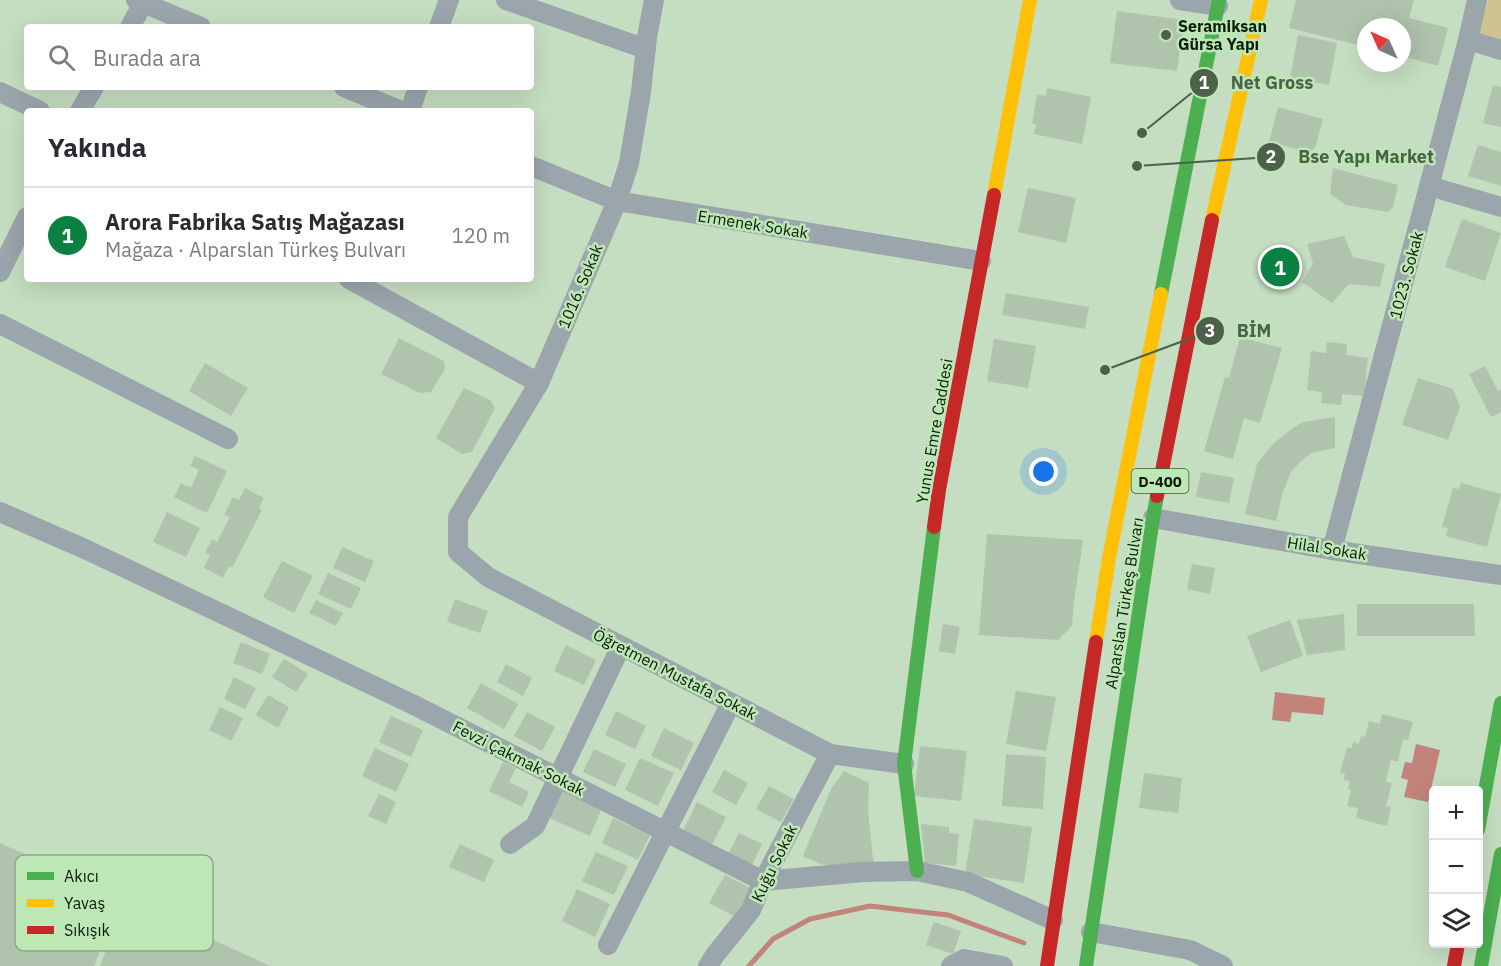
<!DOCTYPE html>
<html lang="tr">
<head>
<meta charset="utf-8">
<style>
	body { margin:0; font-family:"IBM Plex Sans",sans-serif; background:#f7f7f7; color:#2b2b33 }
	.controls { position:absolute; right:18px; bottom:18px; display:grid; overflow:hidden; border-radius:6px; box-shadow:0 6px 24px #0002 }
	.controls button { width:54px; height:54px; display:grid; place-items:center; padding:0; border:0; border-bottom:2px solid #e1e1e2; background:#fff; color:#2b2b33; font:30px sans-serif }
	.compass { position:absolute; left:1357px; top:18px; width:54px; height:54px; border-radius:50%; background:#fff; box-shadow:0 6px 24px #0002; rotate:315deg }
	.you { position:absolute; left:1044px; top:472px; width:21px; height:21px; margin:-15px; border:4px solid #fff; border-radius:50%; background:#1a73e8; box-shadow:0 0 0 9px #1a73e833 }
	.badge { display:grid; place-items:center; width:39px; height:39px; border-radius:50%; background:#0b8043; color:#fff; font-size:20px; font-weight:700 }
	.pin { position:absolute; translate:-50% -50%; border:3px solid #fff; box-shadow:0 2px 6px #0006 }
	.list { margin:0; padding:0; list-style:none }
	h2 { display:flex; justify-content:space-between; align-items:center; height:78px; margin:0; padding:0 24px; font-size:26px }
	h2 small { font-size:20px; font-weight:400; color:#7c7c81 }
	.list li { display:grid; grid-template-columns:39px 1fr auto; gap:18px; align-items:center; box-sizing:border-box; height:96px; padding:0 24px; border-top:2px solid #e1e1e2 }
	.list b { display:block; font-size:22px; white-space:nowrap }
	.list p { margin:0; font-size:20px; white-space:nowrap; color:#7c7c81 }
	.list em { font-size:20px; font-style:normal; color:#7c7c81 }
	.icon { flex:none; width:33px; height:33px; fill:none; stroke:currentColor; stroke-width:2; stroke-linecap:round; stroke-linejoin:round }
	.map { position:relative; flex:none; width:1501px; height:966px; overflow:hidden }
	.search { position:absolute; background:#fff; box-shadow:0 6px 24px #0002; left:24px; top:24px; width:510px; height:66px; display:flex; align-items:center; gap:15px; box-sizing:border-box; padding:0 21px; border-radius:6px; color:#7c7c81; font-size:22px }
	.panel { position:absolute; background:#fff; box-shadow:0 6px 24px #0002; left:24px; top:108px; width:510px; height:174px; border-radius:6px }
	.map>svg:first-child { display:block }
	.grass { fill:#cfc490 }
	.water { fill:#c2837b }
	.lines { fill:none; stroke-linecap:round; stroke-linejoin:round }
	.stream { stroke:#c2837b; stroke-width:5 }
	.building { fill:#b0c3ad }
	.street { stroke:#9ba5ac; stroke-width:20 }
	.fast { stroke:#4caf50; stroke-width:14 }
	.slow { stroke:#ffc107; stroke-width:14 }
	.jam { stroke:#c62828; stroke-width:14 }
	.poi-dot { fill:#4d604a; stroke:#bde8b6; stroke-width:2 }
	.labels { text-anchor:middle; dominant-baseline:central; stroke-width:5; stroke-linejoin:round; paint-order:stroke }
	.shield { fill:#bde8b6; stroke:#41593e; stroke-width:1.5 }
	.shield-label { font-size:15px; font-weight:bold; fill:#0c1c0a }
	.poi-label { font-size:16px; font-weight:bold; fill:#0c1c0a; stroke:#bde8b6; text-anchor:start }
	.street-label { font-size:16px; fill:#0c1c0a; stroke:#bde8b6 }
	.key { fill:#bde8b6; stroke:#88ab82; stroke-width:1.5 }
	.key-label { font-size:16px; fill:#0c1c0a }
	.leader { fill:none; stroke:#4d604a; stroke-width:2 }
	.callout-dot { fill:#4d604a; stroke:#bde8b6; stroke-width:2 }
	.mark-label { font-size:18px; text-anchor:middle; font-weight:bold; fill:#fff }
	.callout-label { font-size:18px; text-anchor:middle; font-weight:bold; fill:#4d604a; stroke:#bde8b6; stroke-width:5; stroke-linejoin:round; paint-order:stroke }
</style>
</head>
<body>
<div class="map">
<svg width="1501" height="966" viewBox="0 0 1501 966">
	<rect width="100%" height="100%" fill="#c5ddc1"/>
	<path class="grass" d="M 1488,0 L 1501,0 L 1501,41 L 1478,34 Z"/>
	<g class="water">
		<path d="M 1275,692 L 1325,698 L 1323,715 L 1292,712 L 1290,722 L 1272,720 Z"/>
		<path d="M 1416,744 L 1440,750 L 1428,802 L 1404,797 L 1408,780 L 1401,778 L 1405,762 L 1412,763 Z"/>
	</g>
	<g class="lines">
		<path class="stream" d="M 749,966 L 773,939 L 810,919 L 870,906 L 948,915 L 1024,943"/>
	</g>
	<g class="building">
		<path d="M 1296,0 L 1414,0 L 1409,18 L 1448,28 L 1438,66 L 1402,56 L 1402,27 L 1366,27 L 1366,47 L 1289,28 Z"/>
		<path d="M 1117,11 L 1184,20 L 1177,71 L 1110,63 Z"/>
		<path d="M 1298,35 L 1337,43 L 1329,85 L 1290,78 Z"/>
		<path d="M 1493,85 L 1501,87 L 1501,127 L 1483,123 Z"/>
		<path d="M 1047,88 L 1091,97 L 1082,144 L 1034,134 L 1036,124 L 1032,124 L 1037,94 L 1046,96 Z"/>
		<path d="M 1278,107 L 1323,119 L 1315,148 L 1306,152 L 1269,142 Z"/>
		<path d="M 1478,145 L 1501,152 L 1501,186 L 1468,176 Z"/>
		<path d="M 1333,168 L 1398,185 L 1393,207 L 1388,212 L 1346,205 L 1330,194 Z"/>
		<path d="M 1028,188 L 1076,198 L 1066,243 L 1018,232 Z"/>
		<path d="M 1462,219 L 1501,233 L 1485,281 L 1445,267 Z"/>
		<path d="M 1344,236 L 1353,257 L 1385,264 L 1380,287 L 1349,284 L 1332,303 L 1302,282 L 1313,264 L 1307,244 Z"/>
		<path d="M 1006,293 L 1089,307 L 1085,329 L 1002,315 Z"/>
		<path d="M 1240,337 L 1282,348 L 1260,423 L 1244,418 L 1233,459 L 1204,451 L 1225,377 L 1229,378 Z"/>
		<path d="M 399,338 L 444,361 L 445,369 L 431,392 L 420,393 L 381,374 Z"/>
		<path d="M 994,339 L 1036,346 L 1028,388 L 987,381 Z"/>
		<path d="M 1327,342 L 1347,344 L 1346,355 L 1368,358 L 1364,396 L 1342,394 L 1341,405 L 1321,403 L 1322,392 L 1307,390 L 1311,351 L 1326,353 Z"/>
		<path d="M 205,363 L 248,388 L 231,416 L 189,391 Z"/>
		<path d="M 1485,366 L 1498,391 L 1501,390 L 1501,412 L 1491,417 L 1469,374 Z"/>
		<path d="M 1418,378 L 1453,389 L 1460,407 L 1448,440 L 1402,425 Z"/>
		<path d="M 464,388 L 490,400 L 495,408 L 472,452 L 462,454 L 436,438 Z"/>
		<path d="M 1335,417 L 1335,448 L 1311,453 L 1299,463 L 1291,472 L 1282,495 L 1276,521 L 1245,514 L 1257,464 L 1274,443 L 1293,428 L 1303,422 Z"/>
		<path d="M 195,456 L 227,471 L 207,513 L 174,497 L 181,483 L 191,488 L 199,470 L 190,466 Z"/>
		<path d="M 1201,472 L 1234,478 L 1229,503 L 1196,497 Z"/>
		<path d="M 1461,483 L 1501,494 L 1487,547 L 1446,536 L 1448,528 L 1442,527 L 1453,488 L 1459,489 Z"/>
		<path d="M 245,488 L 264,498 L 259,508 L 262,510 L 232,568 L 229,566 L 223,578 L 204,568 L 210,555 L 205,553 L 212,539 L 217,542 L 230,517 L 224,515 L 233,497 L 239,500 Z"/>
		<path d="M 167,512 L 200,528 L 186,557 L 153,542 Z"/>
		<path d="M 987,534 L 1083,540 L 1074,602 L 1072,626 L 1058,640 L 979,635 Z"/>
		<path d="M 342,547 L 374,561 L 365,582 L 333,568 Z"/>
		<path d="M 282,561 L 313,576 L 294,613 L 263,597 Z"/>
		<path d="M 1192,564 L 1215,568 L 1210,594 L 1187,589 Z"/>
		<path d="M 328,573 L 361,588 L 351,609 L 318,594 Z"/>
		<path d="M 455,599 L 488,611 L 480,633 L 447,622 Z"/>
		<path d="M 316,600 L 343,613 L 336,626 L 309,613 Z"/>
		<path d="M 1357,604 L 1474,604 L 1475,636 L 1357,636 Z"/>
		<path d="M 1344,614 L 1345,650 L 1307,655 L 1297,620 Z"/>
		<path d="M 1290,620 L 1303,656 L 1261,672 L 1247,636 Z"/>
		<path d="M 943,624 L 960,627 L 955,654 L 939,651 Z"/>
		<path d="M 241,642 L 270,654 L 262,674 L 233,663 Z"/>
		<path d="M 566,645 L 596,660 L 584,685 L 554,671 Z"/>
		<path d="M 284,659 L 308,674 L 296,692 L 272,677 Z"/>
		<path d="M 506,664 L 532,678 L 523,696 L 497,682 Z"/>
		<path d="M 234,677 L 256,688 L 245,709 L 224,699 Z"/>
		<path d="M 481,683 L 518,704 L 504,729 L 467,708 Z"/>
		<path d="M 1016,691 L 1056,697 L 1046,751 L 1006,744 Z"/>
		<path d="M 268,695 L 289,707 L 278,728 L 256,715 Z"/>
		<path d="M 220,707 L 243,718 L 231,741 L 209,730 Z"/>
		<path d="M 616,711 L 646,726 L 635,749 L 605,735 Z"/>
		<path d="M 527,712 L 555,727 L 542,751 L 514,736 Z"/>
		<path d="M 1382,714 L 1413,722 L 1408,740 L 1403,739 L 1398,762 L 1391,760 L 1388,771 L 1386,782 L 1392,783 L 1386,806 L 1391,807 L 1387,826 L 1356,818 L 1358,808 L 1347,806 L 1351,790 L 1348,789 L 1350,781 L 1344,780 L 1345,774 L 1340,773 L 1347,747 L 1352,748 L 1353,742 L 1359,744 L 1361,736 L 1365,737 L 1369,721 L 1380,724 Z"/>
		<path d="M 391,716 L 423,730 L 411,757 L 379,742 Z"/>
		<path d="M 664,728 L 694,743 L 681,770 L 651,756 Z"/>
		<path d="M 920,746 L 967,751 L 961,801 L 914,796 Z"/>
		<path d="M 375,748 L 409,764 L 396,792 L 362,776 Z"/>
		<path d="M 594,749 L 626,764 L 615,787 L 583,772 Z"/>
		<path d="M 1006,754 L 1046,757 L 1043,809 L 1002,806 Z"/>
		<path d="M 640,758 L 674,773 L 658,806 L 625,790 Z"/>
		<path d="M 503,762 L 516,768 L 509,782 L 529,792 L 522,807 L 489,791 Z"/>
		<path d="M 724,770 L 748,783 L 736,805 L 712,792 Z"/>
		<path d="M 844,771 L 869,783 L 868,810 L 874,869 L 820,864 L 803,856 L 831,789 Z"/>
		<path d="M 1144,773 L 1182,778 L 1178,813 L 1139,808 Z"/>
		<path d="M 769,786 L 794,799 L 781,822 L 756,809 Z"/>
		<path d="M 560,789 L 602,808 L 590,836 L 547,817 Z"/>
		<path d="M 379,794 L 396,802 L 386,824 L 368,816 Z"/>
		<path d="M 697,802 L 726,817 L 712,845 L 683,831 Z"/>
		<path d="M 613,818 L 650,835 L 638,860 L 602,843 Z"/>
		<path d="M 974,819 L 1032,827 L 1024,883 L 965,874 Z"/>
		<path d="M 921,824 L 949,827 L 949,833 L 959,834 L 956,866 L 925,863 Z"/>
		<path d="M 739,833 L 762,844 L 752,865 L 728,854 Z"/>
		<path d="M 0,843 L 120,897 L 94,966 L 0,966 Z"/>
		<path d="M 460,844 L 494,860 L 484,882 L 449,867 Z"/>
		<path d="M 596,852 L 628,866 L 614,895 L 582,881 Z"/>
		<path d="M 725,875 L 752,889 L 736,917 L 709,903 Z"/>
		<path d="M 577,889 L 610,904 L 595,937 L 562,921 Z"/>
		<path d="M 125,899 L 270,966 L 100,966 Z"/>
		<path d="M 934,922 L 961,931 L 953,954 L 926,945 Z"/>
	</g>
	<g class="lines">
		<g class="street">
			<path d="M 136,0 L 201,27"/>
			<path d="M 506,0 L 646,49"/>
			<path d="M 654,0 L 647,37 L 641,92 L 629,163 L 617,201 L 539,383 L 458,517 L 458,552 L 488,577 L 830,754 L 904,764"/>
			<path d="M 1180,0 L 1218,6"/>
			<path d="M 130,27 L 145,0"/>
			<path d="M 439,27 L 449,0"/>
			<path d="M 1468,40 L 1501,50"/>
			<path d="M 344,87 L 401,111"/>
			<path d="M 0,92 L 40,111"/>
			<path d="M 80,111 L 94,87"/>
			<path d="M 410,111 L 418,87"/>
			<path d="M 531,166 L 617,201 L 981,261"/>
			<path d="M 1429,186 L 1501,207"/>
			<path d="M 0,272 L 27,217"/>
			<path d="M 349,279 L 539,383"/>
			<path d="M 0,324 L 228,439"/>
			<path d="M 0,512 L 85,549 L 412,704 L 763,881 L 863,872 L 917,871 L 968,882 L 1053,920"/>
			<path d="M 1153,518 L 1332,550 L 1501,575"/>
			<path d="M 1332,550 L 1468,40 L 1477,0"/>
			<path d="M 510,844 L 535,826 L 621,646"/>
			<path d="M 1091,932 L 1190,950 L 1223,966"/>
			<path d="M 608,945 L 731,703"/>
			<path d="M 708,966 L 715,955 L 751,910 L 763,881 L 830,754"/>
			<path d="M 951,966 L 964,959 L 1003,966"/>
		</g>
		<g class="fast">
			<path d="M 1161,294 L 1219,0"/>
			<path d="M 1478,830 L 1501,703"/>
			<path d="M 917,871 L 904,764 L 934,527"/>
			<path d="M 1086,966 L 1153,518 L 1157,496"/>
			<path d="M 1481,966 L 1501,854"/>
		</g>
		<g class="slow">
			<path d="M 994,195 L 1030,0"/>
			<path d="M 1212,220 L 1261,0"/>
			<path d="M 1096,642 L 1109,558 L 1161,294"/>
		</g>
		<g class="jam">
			<path d="M 1157,496 L 1212,220"/>
			<path d="M 934,527 L 939,490 L 994,195"/>
			<path d="M 1047,966 L 1096,642"/>
			<path d="M 1454,966 L 1458,944"/>
		</g>
	</g>
	<circle class="poi-dot" cx="1166" cy="35" r="6"/>
	<g class="labels">
		<rect class="shield" x="1131.5" y="469" width="57" height="24" rx="4.5"/>
		<g class="shield-label">
			<text x="1160" y="481">D-400</text>
		</g>
		<g class="poi-label">
			<text x="1178" y="26">Seramiksan<tspan x="1178" dy="18">Gürsa Yapı</tspan></text>
		</g>
		<g class="street-label">
			<text transform="translate(753 224) rotate(9)">Ermenek Sokak</text>
			<text transform="translate(1406 275) rotate(-75)">1023. Sokak</text>
			<text transform="translate(580 286) rotate(-67)">1016. Sokak</text>
			<text transform="translate(934 431) rotate(-80)">Yunus Emre Caddesi</text>
			<text transform="translate(1327 548) rotate(9)">Hilal Sokak</text>
			<text transform="translate(1124 603) rotate(-81)">Alparslan Türkeş Bulvarı</text>
			<text transform="translate(675 674) rotate(27)">Öğretmen Mustafa Sokak</text>
			<text transform="translate(519 758) rotate(27)">Fevzi Çakmak Sokak</text>
			<text transform="translate(774 863) rotate(-64)">Kuğu Sokak</text>
		</g>
	</g>
	<rect x="15" y="855" width="198" height="96" rx="9" class="key"/>
	<rect x="27" y="872" width="27" height="8" fill="#4caf50"/>
	<rect x="27" y="899" width="27" height="8" fill="#ffc107"/>
	<rect x="27" y="926" width="27" height="8" fill="#c62828"/>
	<g class="key-label">
		<text x="64" y="882">Akıcı</text>
		<text x="64" y="909">Yavaş</text>
		<text x="64" y="936">Sıkışık</text>
	</g>
	<path class="leader" d="M1142 133L1204 83M1137 166L1271 157M1105 370L1210 331"/>
	<g class="callout-dot">
		<circle cx="1142" cy="133" r="6"/>
		<circle cx="1137" cy="166" r="6"/>
		<circle cx="1105" cy="370" r="6"/>
		<circle cx="1204" cy="83" r="15"/>
		<circle cx="1271" cy="157" r="15"/>
		<circle cx="1210" cy="331" r="15"/>
	</g>
	<g class="mark-label">
		<text x="1204" y="89">1</text>
		<text x="1271" y="163">2</text>
		<text x="1210" y="337">3</text>
	</g>
	<g class="callout-label">
		<text x="1272" y="89">Net Gross</text>
		<text x="1366" y="163">Bse Yapı Market</text>
		<text x="1254" y="337">BİM</text>
	</g>
</svg>
<div class="controls">
<button>+</button>
<button>−</button>
<button><svg class="icon" aria-label="layers" viewBox="0 0 24 24"><path d="M12 4l9 5-9 5-9-5zM3 14l9 5 9-5"/></svg></button>
</div>
<svg class="compass" viewBox="-18 -18 36 36"><path d="M0-13l5 13h-10z" fill="#e53935"/><path d="M0 13l5-13h-10z" fill="#7c7c81"/></svg>
<div class="you"></div>
<div class="pin badge" style="left:1280px;top:267px">1</div>
<div class="search"><svg class="icon" aria-label="search" viewBox="0 0 24 24"><circle cx="10" cy="10" r="6"/><path d="M15 15l6 6"/></svg>Burada ara</div>
<section class="panel">
<h2>Yakında<small></small></h2>
<ul class="list">
<li><span class="badge">1</span><div><b>Arora Fabrika Satış Mağazası</b><p>Mağaza · Alparslan Türkeş Bulvarı</p></div><em>120 m</em></li>
</ul>
</section>
</div>
</body>
</html>
